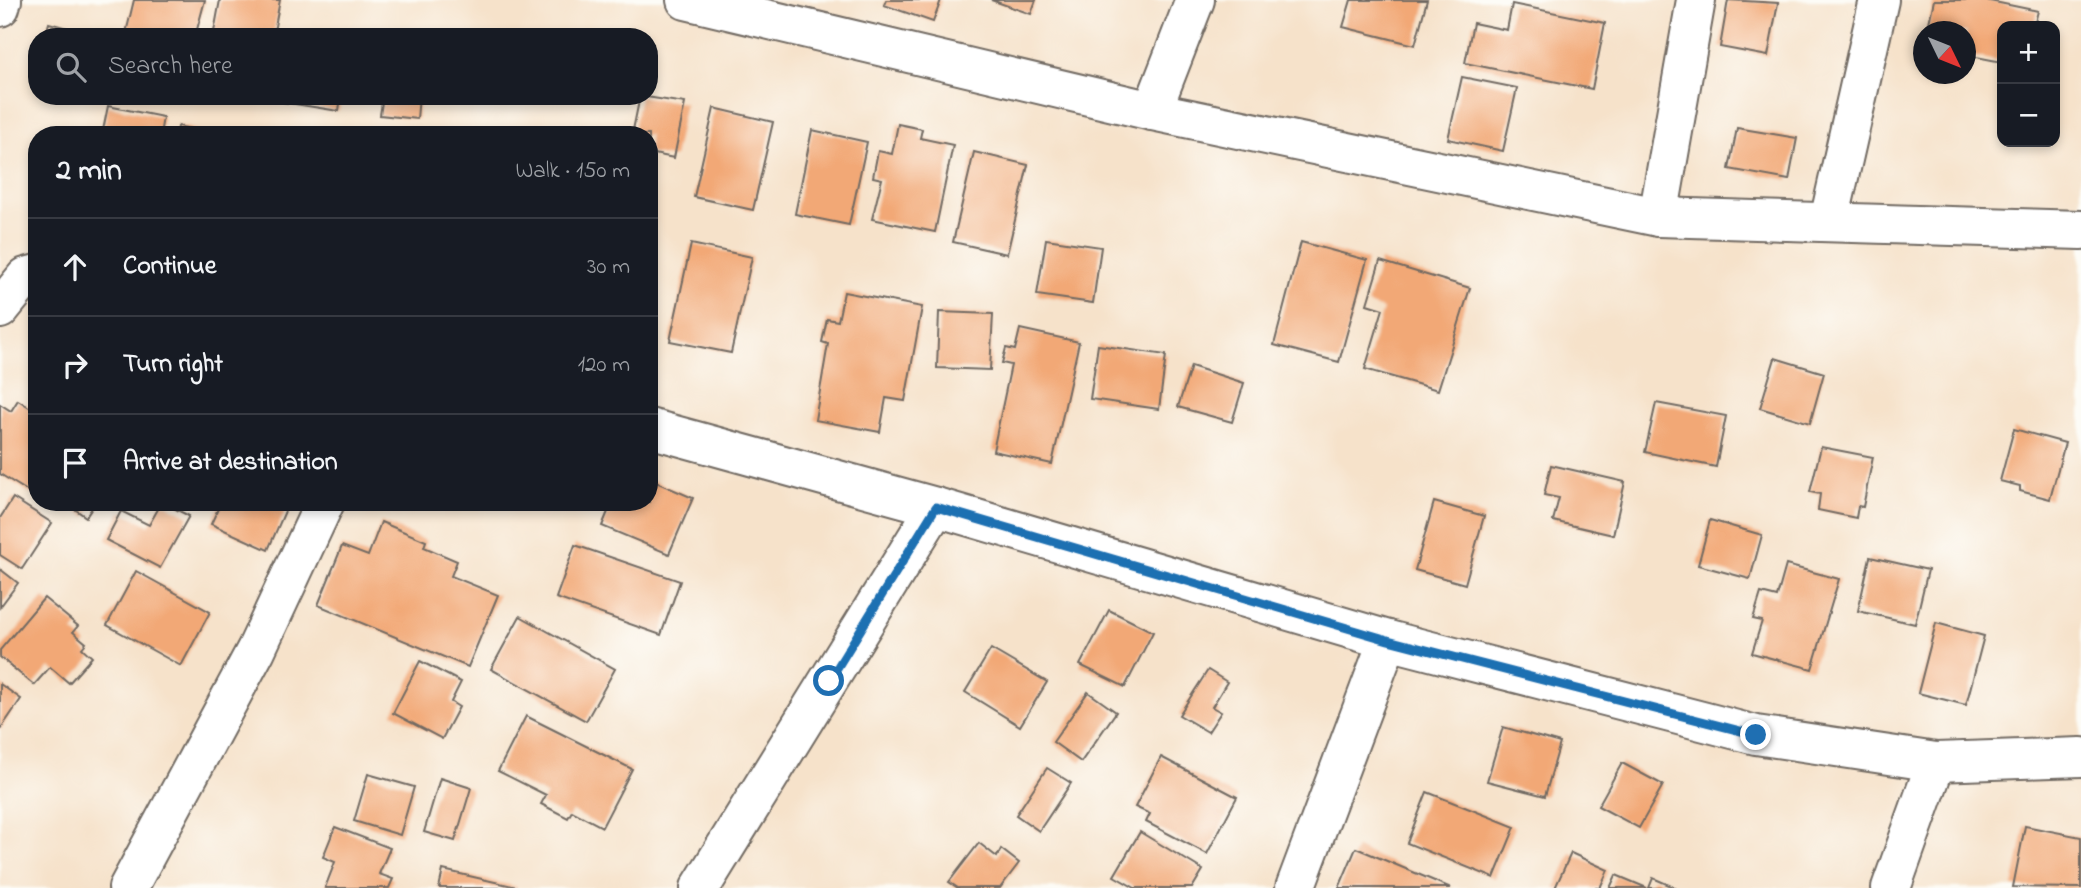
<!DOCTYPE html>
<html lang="en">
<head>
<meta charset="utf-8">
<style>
	body { margin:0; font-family:"Indie Flower",sans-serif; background:#242831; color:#f1f3f6 }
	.controls { position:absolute; right:21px; top:21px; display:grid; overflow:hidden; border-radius:14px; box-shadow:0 4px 10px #0003 }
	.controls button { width:63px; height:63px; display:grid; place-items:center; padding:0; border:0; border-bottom:2px solid #363941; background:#171b24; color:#f1f3f6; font:35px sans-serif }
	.compass { position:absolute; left:1913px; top:21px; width:63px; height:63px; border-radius:50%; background:#171b24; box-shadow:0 4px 10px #0003; rotate:133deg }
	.stop { position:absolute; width:21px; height:21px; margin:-16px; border:5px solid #1f6fb2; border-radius:50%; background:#fff }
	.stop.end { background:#1f6fb2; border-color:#fff; box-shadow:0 2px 7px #0008 }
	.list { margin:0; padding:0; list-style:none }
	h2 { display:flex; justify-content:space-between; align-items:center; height:91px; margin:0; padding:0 28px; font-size:30px }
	h2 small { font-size:23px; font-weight:400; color:#9ea1a6 }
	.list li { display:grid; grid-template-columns:46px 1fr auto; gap:21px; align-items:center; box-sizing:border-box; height:98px; padding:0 28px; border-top:2px solid #363941 }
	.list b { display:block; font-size:26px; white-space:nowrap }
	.list em { font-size:23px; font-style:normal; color:#9ea1a6 }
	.icon { flex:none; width:38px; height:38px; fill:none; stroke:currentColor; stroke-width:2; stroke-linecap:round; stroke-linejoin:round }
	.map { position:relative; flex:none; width:2081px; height:888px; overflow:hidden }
	.search { position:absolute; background:#171b24; box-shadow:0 4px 10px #0003; left:28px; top:28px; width:630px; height:77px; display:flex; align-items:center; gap:18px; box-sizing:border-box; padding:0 24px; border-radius:28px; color:#9ea1a6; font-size:26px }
	.panel { position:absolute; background:#171b24; box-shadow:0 4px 10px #0003; left:28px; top:126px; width:630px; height:385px; border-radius:28px }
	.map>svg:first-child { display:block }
	.building { fill:#f2a876 }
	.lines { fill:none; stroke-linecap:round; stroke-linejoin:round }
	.minor-casing { stroke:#726b63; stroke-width:42 }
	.minor { stroke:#fff; stroke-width:38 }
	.route { stroke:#1f6fb2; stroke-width:9 }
</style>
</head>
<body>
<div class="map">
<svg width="2081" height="888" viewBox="0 0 2081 888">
	<rect width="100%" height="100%" fill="#fdfcf7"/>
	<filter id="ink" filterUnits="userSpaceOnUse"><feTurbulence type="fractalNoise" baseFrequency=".0143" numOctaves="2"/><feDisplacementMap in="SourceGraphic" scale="14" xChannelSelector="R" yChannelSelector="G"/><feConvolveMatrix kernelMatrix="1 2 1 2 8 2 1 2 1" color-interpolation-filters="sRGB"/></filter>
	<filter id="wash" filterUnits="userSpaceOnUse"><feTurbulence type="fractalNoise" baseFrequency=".00686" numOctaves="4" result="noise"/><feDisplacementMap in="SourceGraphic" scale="28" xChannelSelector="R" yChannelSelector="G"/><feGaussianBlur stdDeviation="1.57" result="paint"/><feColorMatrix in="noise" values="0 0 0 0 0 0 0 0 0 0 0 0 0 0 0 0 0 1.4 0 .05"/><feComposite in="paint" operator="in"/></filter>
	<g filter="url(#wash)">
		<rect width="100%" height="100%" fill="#f6e2ca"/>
		<g id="blocks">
			<g class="building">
				<path d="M 134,0 L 205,0 L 195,37 L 125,37 Z"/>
				<path d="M 220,0 L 280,0 L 273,37 L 220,37 L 221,33 L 214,32 Z"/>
				<path d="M 886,0 L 941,0 L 933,22 L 884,5 Z"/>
				<path d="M 991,0 L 1036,0 L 1031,14 Z"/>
				<path d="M 1351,0 L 1427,0 L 1415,45 L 1343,27 Z"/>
				<path d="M 1728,0 L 1778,3 L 1768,56 L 1720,47 Z"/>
				<path d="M 1934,0 L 1985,0 L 2038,11 L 2034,26 L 2002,26 L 2002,62 L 1966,55 L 1966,32 L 1927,32 Z"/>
				<path d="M 1512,4 L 1605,23 L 1592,89 L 1465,63 L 1473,23 L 1507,30 Z"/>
				<path d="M 49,23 L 97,36 L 97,37 L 45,37 Z"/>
				<path d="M 1462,77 L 1517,88 L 1503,151 L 1448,139 Z"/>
				<path d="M 283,96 L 341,96 L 339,111 L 282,102 Z"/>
				<path d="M 383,96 L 419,96 L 417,119 L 380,115 Z"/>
				<path d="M 640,96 L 685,103 L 674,158 L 649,153 L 649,135 L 632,135 Z"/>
				<path d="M 108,106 L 163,117 L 160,135 L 102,135 Z"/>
				<path d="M 714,108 L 773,122 L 753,210 L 694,197 Z"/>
				<path d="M 898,124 L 922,129 L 920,138 L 953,145 L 935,232 L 872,219 L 882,179 L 873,177 L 878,151 L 892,154 Z"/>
				<path d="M 178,126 L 213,134 L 213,135 L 177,135 Z"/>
				<path d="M 1737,128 L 1797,138 L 1789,180 L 1729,169 Z"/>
				<path d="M 812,130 L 867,142 L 849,225 L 795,214 Z"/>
				<path d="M 974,152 L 1028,165 L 1007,254 L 953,242 Z"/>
				<path d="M 1046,239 L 1101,247 L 1093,303 L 1037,295 Z"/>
				<path d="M 1301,242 L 1367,260 L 1339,362 L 1274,345 Z"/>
				<path d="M 691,244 L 752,257 L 731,353 L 670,341 Z"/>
				<path d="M 1380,261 L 1470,288 L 1438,390 L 1365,369 L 1383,309 L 1367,304 Z"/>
				<path d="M 844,292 L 922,307 L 905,401 L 886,398 L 880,432 L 815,420 L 828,344 L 822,342 L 827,319 L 838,321 Z"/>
				<path d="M 939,312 L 993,314 L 990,370 L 937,368 Z"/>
				<path d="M 1020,329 L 1079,342 L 1052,464 L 993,451 L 1011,365 L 1002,363 L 1006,348 L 1015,350 Z"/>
				<path d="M 1098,345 L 1166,355 L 1159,409 L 1090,399 Z"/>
				<path d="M 1775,358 L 1824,373 L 1810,423 L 1760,408 Z"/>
				<path d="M 1191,366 L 1244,383 L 1232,422 L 1178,407 Z"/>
				<path d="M 18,400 L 37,412 L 37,497 L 0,474 L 0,404 L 11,411 Z"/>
				<path d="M 1656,403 L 1726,416 L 1716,467 L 1645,452 Z"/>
				<path d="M 2014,429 L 2065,443 L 2050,499 L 2020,491 L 2020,486 L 2000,481 Z"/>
				<path d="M 1821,447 L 1873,457 L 1863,507 L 1858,506 L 1856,518 L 1818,510 L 1820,494 L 1810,492 Z"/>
				<path d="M 1551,465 L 1625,482 L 1613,535 L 1553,521 L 1559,498 L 1544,495 Z"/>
				<path d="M 649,479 L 693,498 L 669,554 L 602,526 L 612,502 L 649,502 Z"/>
				<path d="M 13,498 L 52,523 L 22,569 L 0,555 L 0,518 Z"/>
				<path d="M 65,502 L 96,502 L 86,517 Z"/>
				<path d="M 162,502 L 189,516 L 160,568 L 106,540 L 121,511 L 149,525 Z"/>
				<path d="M 221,502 L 289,502 L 268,550 L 211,524 Z"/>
				<path d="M 1434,502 L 1484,516 L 1465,584 L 1415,570 Z"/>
				<path d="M 1710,520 L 1762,535 L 1750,579 L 1698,565 Z"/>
				<path d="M 381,522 L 426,541 L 424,547 L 457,561 L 451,576 L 498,595 L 468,667 L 318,605 L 342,546 L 368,556 Z"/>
				<path d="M 575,545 L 680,581 L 661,635 L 556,598 Z"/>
				<path d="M 1870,557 L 1928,570 L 1915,624 L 1858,611 Z"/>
				<path d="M 1786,565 L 1839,579 L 1812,669 L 1752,653 L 1762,621 L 1753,619 L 1761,593 L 1777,597 Z"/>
				<path d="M 0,569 L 18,583 L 0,607 Z"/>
				<path d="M 136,571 L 210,612 L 181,666 L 107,625 Z"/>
				<path d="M 44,598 L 78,626 L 73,632 L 86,643 L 82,648 L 92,657 L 69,683 L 50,667 L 34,685 L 0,657 L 0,650 Z"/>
				<path d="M 1109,610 L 1153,632 L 1125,687 L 1080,665 Z"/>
				<path d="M 520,616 L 615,669 L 586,721 L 491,669 Z"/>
				<path d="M 1936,623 L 1984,636 L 1966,705 L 1918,693 Z"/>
				<path d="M 991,649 L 1047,682 L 1020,726 L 965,692 Z"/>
				<path d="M 420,661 L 461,682 L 451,702 L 459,707 L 442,739 L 393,713 Z"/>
				<path d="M 1208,670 L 1227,682 L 1212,707 L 1221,712 L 1208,732 L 1179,715 Z"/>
				<path d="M 0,684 L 21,699 L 0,730 Z"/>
				<path d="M 1088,692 L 1116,712 L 1081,762 L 1053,742 Z"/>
				<path d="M 526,716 L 632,769 L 602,827 L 572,811 L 568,818 L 541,804 L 546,795 L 498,771 Z"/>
				<path d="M 1503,727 L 1560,743 L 1545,796 L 1487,781 Z"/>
				<path d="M 1161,757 L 1237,797 L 1207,854 L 1146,822 L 1150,814 L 1135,807 Z"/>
				<path d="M 1622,763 L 1663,785 L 1639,828 L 1598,806 Z"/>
				<path d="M 1047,768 L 1071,783 L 1039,831 L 1016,815 Z"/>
				<path d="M 368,774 L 414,787 L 400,835 L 354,821 Z"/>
				<path d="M 440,778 L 471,788 L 455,841 L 424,832 Z"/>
				<path d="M 1427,792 L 1515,827 L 1494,878 L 1407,843 Z"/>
				<path d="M 2025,826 L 2081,837 L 2081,888 L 2013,887 Z"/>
				<path d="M 335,827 L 390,848 L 379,874 L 393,879 L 389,888 L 325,888 L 335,862 L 323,857 Z"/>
				<path d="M 1140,832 L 1203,870 L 1192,888 L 1135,888 L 1114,876 Z"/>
				<path d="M 979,843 L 997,857 L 1001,849 L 1019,863 L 1000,888 L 958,888 L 949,882 Z"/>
				<path d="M 1356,848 L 1451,888 L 1339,888 Z"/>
				<path d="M 1571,853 L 1608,870 L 1600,888 L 1555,888 Z"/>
				<path d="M 443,870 L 517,887 L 517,888 L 439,888 Z"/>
				<path d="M 1616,875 L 1647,888 L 1610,888 Z"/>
				<path d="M 1653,878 L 1676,888 L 1649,888 Z"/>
			</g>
		</g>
	</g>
	<g filter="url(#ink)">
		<use href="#blocks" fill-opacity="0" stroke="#726b63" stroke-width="2"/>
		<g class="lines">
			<defs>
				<g id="minor">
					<path d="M 686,0 L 1152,111 L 1658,217 L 2081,230"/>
					<path d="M 0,7 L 2,0"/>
					<path d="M 1152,111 L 1195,0"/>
					<path d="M 1658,217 L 1696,0"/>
					<path d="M 1829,221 L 1879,0"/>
					<path d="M 0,309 L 26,277 L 37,274"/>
					<path d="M 649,428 L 936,507 L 1388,640 L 1756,735 L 1936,762 L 2081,757"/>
					<path d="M 128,888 L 256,650 L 325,502"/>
					<path d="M 700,888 L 936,507"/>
					<path d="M 1295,888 L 1388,640"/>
					<path d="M 1891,888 L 1936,762"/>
				</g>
			</defs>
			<use href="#minor" class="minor-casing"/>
			<use href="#minor" class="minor"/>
		</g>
	</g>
	<g class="lines" filter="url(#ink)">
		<path class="route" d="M 829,681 L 936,507 L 1388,640 L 1756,735"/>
	</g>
</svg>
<div class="controls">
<button>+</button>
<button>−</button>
</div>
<svg class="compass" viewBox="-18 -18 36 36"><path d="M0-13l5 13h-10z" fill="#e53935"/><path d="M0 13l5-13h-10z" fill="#9ea1a6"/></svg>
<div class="stop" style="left:829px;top:681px"></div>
<div class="stop end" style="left:1756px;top:735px"></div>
<div class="search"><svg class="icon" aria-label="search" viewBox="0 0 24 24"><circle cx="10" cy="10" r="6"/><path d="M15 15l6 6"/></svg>Search here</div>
<section class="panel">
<h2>2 min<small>Walk · 150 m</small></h2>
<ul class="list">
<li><svg class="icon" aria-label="ahead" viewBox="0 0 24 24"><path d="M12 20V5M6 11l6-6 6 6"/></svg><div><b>Continue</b></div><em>30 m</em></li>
<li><svg class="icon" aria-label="right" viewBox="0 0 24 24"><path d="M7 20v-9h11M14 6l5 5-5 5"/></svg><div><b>Turn right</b></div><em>120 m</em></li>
<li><svg class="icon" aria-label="arrive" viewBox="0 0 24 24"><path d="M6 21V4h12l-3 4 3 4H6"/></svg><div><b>Arrive at destination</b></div></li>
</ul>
</section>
</div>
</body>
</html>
